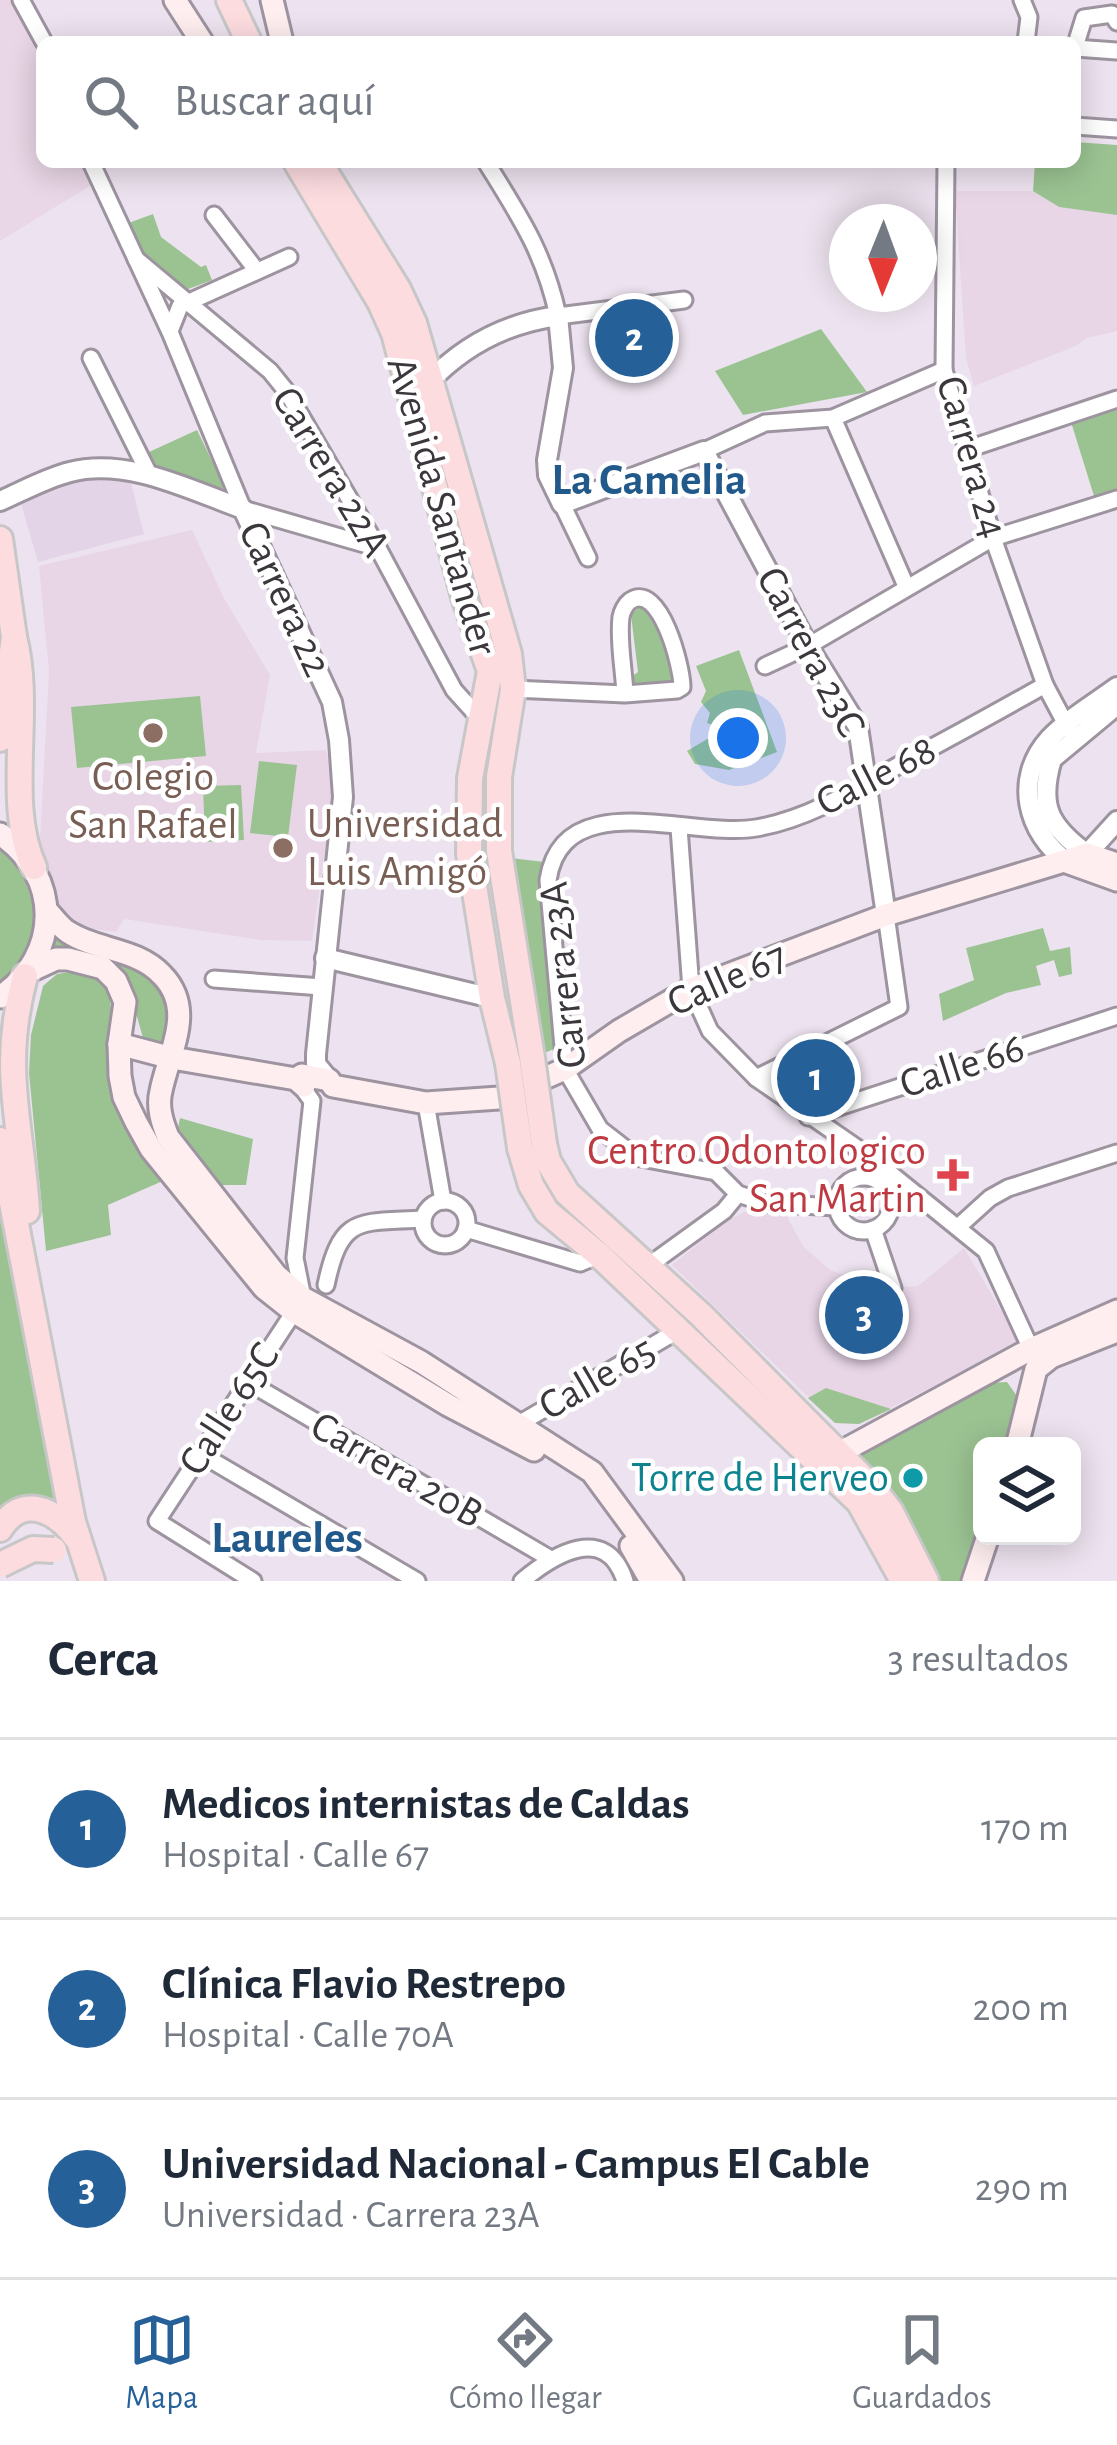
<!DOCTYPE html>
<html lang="es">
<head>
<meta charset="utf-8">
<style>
	body { margin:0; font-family:"Alegreya Sans",sans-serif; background:#f6f6f7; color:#1f2937 }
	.controls { position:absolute; right:36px; bottom:36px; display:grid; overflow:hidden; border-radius:18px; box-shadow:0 6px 30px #0003 }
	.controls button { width:108px; height:108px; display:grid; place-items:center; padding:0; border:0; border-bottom:3px solid #e0e1e3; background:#fff; color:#1f2937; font:60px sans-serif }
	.compass { position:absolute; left:829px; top:204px; width:108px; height:108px; border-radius:50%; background:#fff; box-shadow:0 6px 30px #0003; rotate:181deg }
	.you { position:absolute; left:738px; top:738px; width:42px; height:42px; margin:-30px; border:9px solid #fff; border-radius:50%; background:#1a73e8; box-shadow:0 0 0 18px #1a73e833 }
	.badge { display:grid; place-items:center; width:78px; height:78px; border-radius:50%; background:#256198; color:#fff; font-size:39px; font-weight:700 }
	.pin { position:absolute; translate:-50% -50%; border:6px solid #fff; box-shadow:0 3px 12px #0006 }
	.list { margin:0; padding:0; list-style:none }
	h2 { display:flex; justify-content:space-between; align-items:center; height:156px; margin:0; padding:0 48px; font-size:51px }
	h2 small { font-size:39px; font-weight:400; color:#747a83 }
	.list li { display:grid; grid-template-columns:78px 1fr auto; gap:36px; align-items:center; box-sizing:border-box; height:180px; padding:0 48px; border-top:3px solid #e0e1e3 }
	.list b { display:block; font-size:45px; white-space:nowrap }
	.list p { margin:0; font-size:39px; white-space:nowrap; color:#747a83 }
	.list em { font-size:39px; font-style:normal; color:#747a83 }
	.icon { flex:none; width:66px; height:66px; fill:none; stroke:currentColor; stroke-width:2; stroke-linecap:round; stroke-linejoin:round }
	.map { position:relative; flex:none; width:1117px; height:1581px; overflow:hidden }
	.search { position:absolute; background:#fff; box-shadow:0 6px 30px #0003; left:36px; right:36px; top:36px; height:132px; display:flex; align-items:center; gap:30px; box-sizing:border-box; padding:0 42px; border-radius:18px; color:#747a83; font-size:45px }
	.sheet { height:696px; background:#fff }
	nav { display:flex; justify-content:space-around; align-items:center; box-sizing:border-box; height:168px; border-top:3px solid #e0e1e3; background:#fff; font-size:33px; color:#747a83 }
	nav a { display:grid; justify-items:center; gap:6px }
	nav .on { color:#256198 }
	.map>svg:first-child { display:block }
	.built { fill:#e3d4e7 }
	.industrial { fill:#e9d6e6 }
	.education { fill:#e8d6e7 }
	.green { fill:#9bc392 }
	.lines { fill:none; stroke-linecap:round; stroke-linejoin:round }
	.minor-casing { stroke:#9d94a0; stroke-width:21 }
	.tertiary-casing { stroke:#9d94a0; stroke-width:24 }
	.secondary-casing { stroke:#9d94a0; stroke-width:27 }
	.primary-casing { stroke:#c8c7c8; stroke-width:30 }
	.minor { stroke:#fff; stroke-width:15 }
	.tertiary { stroke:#fff; stroke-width:18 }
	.secondary { stroke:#feeef0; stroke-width:21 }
	.primary { stroke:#fddce0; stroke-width:24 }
	.primary-bridge-casing { stroke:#c8c7c8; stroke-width:30; stroke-linecap:butt }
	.primary-bridge { stroke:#fddce0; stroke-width:24 }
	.education-dot { fill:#8d6e63; stroke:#fff; stroke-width:4.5 }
	.health-dot { fill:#e0444e; stroke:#fff; stroke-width:4.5 }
	.culture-dot { fill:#0f9aa8; stroke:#fff; stroke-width:4.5 }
	.labels { text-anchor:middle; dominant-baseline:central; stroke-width:9; stroke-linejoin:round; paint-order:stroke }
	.street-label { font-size:42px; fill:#3b373c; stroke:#fff }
	.education-label { font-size:42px; fill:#785e54; stroke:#fff }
	.health-label { font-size:42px; fill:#be3a42; stroke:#fff; text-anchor:end }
	.culture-label { font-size:42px; fill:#0d838f; stroke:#fff; text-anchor:end }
	.neighbourhood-label { font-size:45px; font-weight:bold; fill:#22598b; stroke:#fff }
</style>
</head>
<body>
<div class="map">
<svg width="1117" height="1581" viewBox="0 0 1117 1581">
	<rect width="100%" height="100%" fill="#ede3f0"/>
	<path class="built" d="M 106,474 L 130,479 L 144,534 L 38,562 L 20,500 L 74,478 Z"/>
	<path class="industrial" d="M 0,0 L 15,0 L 42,51 L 42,162 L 85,162 L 93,184 L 0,241 Z"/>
	<g class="education">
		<path d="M 955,191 L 1033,191 L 1059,207 L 1117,215 L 1117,331 L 1087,338 L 1076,346 L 974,386 L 966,358 Z"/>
		<path d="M 192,530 L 224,598 L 270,675 L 256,753 L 326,750 L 335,784 L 312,941 L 261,940 L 124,919 L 116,932 L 76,927 L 58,909 L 47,873 L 40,838 L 49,672 L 39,566 Z"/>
		<path d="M 750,1209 L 786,1215 L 803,1246 L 830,1270 L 879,1288 L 918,1286 L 964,1248 L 1020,1342 L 859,1424 L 835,1423 L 672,1265 L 728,1220 Z"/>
	</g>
	<g class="green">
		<path d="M 1075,142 L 1117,145 L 1117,215 L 1059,207 L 1033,191 L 1035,162 L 1075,162 Z"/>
		<path d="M 153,214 L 161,237 L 201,267 L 206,265 L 212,280 L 183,291 L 133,249 L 123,225 Z"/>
		<path d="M 821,329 L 867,392 L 743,415 L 715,371 Z"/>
		<path d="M 1117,408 L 1117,489 L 1094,496 L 1071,422 Z"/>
		<path d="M 197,430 L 224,486 L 220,491 L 159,473 L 149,452 Z"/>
		<path d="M 642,604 L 650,607 L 675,673 L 670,681 L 635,683 L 631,677 L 638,672 L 631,615 Z"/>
		<path d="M 739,650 L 777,752 L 729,770 L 695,764 L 687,751 L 714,735 L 716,726 L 707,723 L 710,713 L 701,702 L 706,691 L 696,666 Z"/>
		<path d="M 200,696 L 206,756 L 77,768 L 71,707 Z"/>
		<path d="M 259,761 L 297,765 L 288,837 L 250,833 Z"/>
		<path d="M 241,785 L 244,840 L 205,842 L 203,786 Z"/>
		<path d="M 0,849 C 39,881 53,954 0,982 Z"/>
		<path d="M 510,858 L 545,862 L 573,1022 L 565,1044 L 540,1055 Z"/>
		<path d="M 1043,928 L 1050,951 L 1070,947 L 1072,974 L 1059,977 L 1054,960 L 1036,966 L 1041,985 L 1006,993 L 943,1021 L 939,994 L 974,980 L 966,948 Z"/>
		<path d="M 56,931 C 86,944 160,967 169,1002 C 173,1014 170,1028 169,1041 L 156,1044 L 143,1038 L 129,988 L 109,960 L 50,956 Z"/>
		<path d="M 78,971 L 99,980 L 110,992 L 116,1101 L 128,1130 L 165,1180 L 108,1205 L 111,1235 L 46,1251 L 29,1073 L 31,1035 L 43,986 L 57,974 Z"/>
		<path d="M 180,1118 L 253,1139 L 246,1185 L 219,1185 L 178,1128 Z"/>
		<path d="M 0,1179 L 68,1519 L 0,1517 Z"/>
		<path d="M 1007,1382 L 1019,1399 L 1008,1446 L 982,1446 L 982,1526 L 964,1581 L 933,1581 L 852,1456 L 987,1383 Z"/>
		<path d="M 826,1388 L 891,1409 L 859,1424 L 835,1423 L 808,1398 Z"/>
	</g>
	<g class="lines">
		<defs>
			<g id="minor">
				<path d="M 21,0 L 44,42"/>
				<path d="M 1022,0 L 1029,17 L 1026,42"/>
				<path d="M 1075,47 L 1084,18 L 1112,14 L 1117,22"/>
				<path d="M 1075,48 L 1117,51"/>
				<path d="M 1075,126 L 1117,129"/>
				<path d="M 91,162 L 170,332 L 243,509 L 378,548"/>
				<path d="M 486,162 C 520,217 544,252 558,316 L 684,300"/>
				<path d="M 946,162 L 944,370 L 993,538 L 1045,685 L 1069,730"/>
				<path d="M 214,215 L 257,271"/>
				<path d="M 136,259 L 270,371 L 287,392 L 378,548 L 454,690 L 482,721"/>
				<path d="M 170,331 L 180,306 L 289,257"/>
				<path d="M 91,358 L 150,476"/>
				<path d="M 833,418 L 906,586"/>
				<path d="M 968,449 L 1117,399"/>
				<path d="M 704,451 L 765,423 L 833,418 L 944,370"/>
				<path d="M 562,504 L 588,558"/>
				<path d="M 765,666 L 808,646 L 993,538 L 1117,499"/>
				<path d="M 513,689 L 625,694 L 677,690 L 682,687 C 682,667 660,580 630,601 C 626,604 622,611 621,617 C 618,641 624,670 625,694"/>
				<path d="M 679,828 L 691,989 L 710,1031 L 756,1078 L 870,1157 L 986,1251 L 1031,1349"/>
				<path d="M 214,979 L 322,987"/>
				<path d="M 756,1078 L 899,1007 L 886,915"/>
				<path d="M 426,1103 L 443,1201"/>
				<path d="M 808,1117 L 1117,1016"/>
				<circle cx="864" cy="1204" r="27"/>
				<circle cx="445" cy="1223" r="22"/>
				<path d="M 836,1207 L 766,1203 L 738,1194 L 716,1172 L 636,1157 L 600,1129 L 565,1069 L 548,880 C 563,784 691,839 756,828 C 806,820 855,790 899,765 C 948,739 997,712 1045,685"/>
				<path d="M 958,1227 L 990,1198 L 1008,1188 L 1117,1153"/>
				<path d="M 466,1229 L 580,1263 L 599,1255"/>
				<path d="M 873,1229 L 893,1288"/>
				<path d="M 648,1266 L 724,1211 L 738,1194"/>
				<path d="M 326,1285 C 341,1214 359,1223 423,1219"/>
				<path d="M 246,1381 L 549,1558"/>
				<path d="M 517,1425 L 677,1331"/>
				<path d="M 199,1453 L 417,1581"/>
				<path d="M 253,1581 L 157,1521 L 303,1298 L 295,1258 L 312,1101 L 301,1086"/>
				<path d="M 522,1581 C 553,1555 606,1522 625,1581"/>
			</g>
			<g id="tertiary">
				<path d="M 428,383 C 463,346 506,323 558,316 L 563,368 L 547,460 L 548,475 L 562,504 L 704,451 L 808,646 L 858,727 L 886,915"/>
				<path d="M 0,501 C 23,491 46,478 70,472 C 127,457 190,490 243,509 L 332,702 L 339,740 L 343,797 L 316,1054 L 316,1064 L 329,1080"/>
				<path d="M 1117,705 L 1052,759 C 1038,806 1049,826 1087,854 L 1117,821"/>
				<path d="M 1067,862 C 1027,833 1013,779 1049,739 C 1068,719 1095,703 1117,687"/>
				<path d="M 325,958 L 492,998"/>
			</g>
			<g id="secondary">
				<path d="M 175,0 L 202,42"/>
				<path d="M 272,0 L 282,42"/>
				<path d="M 0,834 C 62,876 61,955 0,997"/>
				<path d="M 1067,862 L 1117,880"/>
				<path d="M 48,912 C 54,918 60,927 68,932 C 97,951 137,948 162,975 C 196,1010 169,1051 161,1091 C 157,1107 162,1122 168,1137 L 276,1275 L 303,1298 L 421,1362 L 592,1472 L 672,1581"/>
				<path d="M 30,971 L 56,959 L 68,959 L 103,968 L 116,981 L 125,1002 L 119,1044 L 120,1076 L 124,1097 L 136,1122 L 151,1149 L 264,1288 L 293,1311 L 448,1405 L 534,1450"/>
				<path d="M 119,1044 L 172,1058 L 296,1079 L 304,1086"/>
				<path d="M 296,1079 L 302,1075 L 329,1080 L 333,1086 L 426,1103 L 499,1098 L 565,1069 L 619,1031 L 691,989 L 886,915 L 1087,854 L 1117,864"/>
				<path d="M 1017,1446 L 1036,1369 L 1051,1357 L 1117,1331"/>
				<path d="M 837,1466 L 841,1452 L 1031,1349 L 1117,1311"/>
				<path d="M 631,1546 L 651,1581"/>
				<path d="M 973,1581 L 988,1536"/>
			</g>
			<g id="primary">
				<path d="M 229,0 L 249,42"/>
				<path d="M 296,162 L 380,302 L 394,333 L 464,597 L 490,671 L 470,778 L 469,854 L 492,998 L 508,1063"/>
				<path d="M 319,162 L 398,289 L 414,323 L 509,654 L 513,689 L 499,777 L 499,851 L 532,1058"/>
				<path d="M 0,539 L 14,637 L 0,739"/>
				<path d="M 14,637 C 33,710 4,803 34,867"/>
				<path d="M 25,976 C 0,1069 21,1120 27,1211"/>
				<path d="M 0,1140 L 73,1522 L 92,1581"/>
				<path d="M 544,1144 L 548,1161 L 567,1193 L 701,1315 L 873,1488 L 891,1512 L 926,1581"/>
				<path d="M 520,1148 L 531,1185 L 547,1212 L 599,1255 L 859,1502 L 903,1581"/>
				<path d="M 0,1529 C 22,1493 56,1510 76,1537"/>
			</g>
		</defs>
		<use href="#minor" class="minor-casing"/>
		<use href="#tertiary" class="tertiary-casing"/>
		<use href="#secondary" class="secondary-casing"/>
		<use href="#primary" class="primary-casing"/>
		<use href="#minor" class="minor"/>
		<use href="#tertiary" class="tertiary"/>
		<use href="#secondary" class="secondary"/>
		<use href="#primary" class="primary"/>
		<defs>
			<g id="primary-bridge">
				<path d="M 532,1058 L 544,1144"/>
				<path d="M 508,1063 L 520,1148"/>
				<path d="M 0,1565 L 33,1549 L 54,1550"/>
			</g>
		</defs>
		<use href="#primary-bridge" class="primary-bridge-casing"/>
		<use href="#primary-bridge" class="primary-bridge"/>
	</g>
	<g class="education-dot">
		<circle cx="153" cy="733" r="12"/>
		<circle cx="283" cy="848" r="12"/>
	</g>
	<path class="health-dot" d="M947 1157h12v12h12v12h-12v12h-12v-12h-12v-12h12z"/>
	<circle class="culture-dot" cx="913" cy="1478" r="12"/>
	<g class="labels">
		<g class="street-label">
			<text transform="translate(972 457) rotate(74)">Carrera 24</text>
			<text transform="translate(331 472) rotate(59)">Carrera 22A</text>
			<text transform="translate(442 506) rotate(74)">Avenida Santander</text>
			<text transform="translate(285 599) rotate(65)">Carrera 22</text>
			<text transform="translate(811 652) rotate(62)">Carrera 23C</text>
			<text transform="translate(876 776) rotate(-27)">Calle 68</text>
			<text transform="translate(563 975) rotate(-96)">Carrera 23A</text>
			<text transform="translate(727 979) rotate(-24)">Calle 67</text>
			<text transform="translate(962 1066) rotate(-18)">Calle 66</text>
			<text transform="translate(597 1378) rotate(-30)">Calle 65</text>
			<text transform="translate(229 1409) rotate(-57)">Calle 65C</text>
			<text transform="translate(397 1470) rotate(30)">Carrera 20B</text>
		</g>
		<g class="education-label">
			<text x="153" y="777">Colegio<tspan x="153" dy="48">San Rafael</tspan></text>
			<text x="307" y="824" text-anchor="start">Universidad<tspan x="307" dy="48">Luis Amigó</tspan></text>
		</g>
		<g class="health-label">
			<text x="926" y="1151">Centro Odontologico<tspan x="926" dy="48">San Martin</tspan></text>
		</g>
		<g class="culture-label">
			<text x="889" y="1478">Torre de Herveo</text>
		</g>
		<g class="neighbourhood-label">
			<text x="649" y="480">La Camelia</text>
			<text x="287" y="1538">Laureles</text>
		</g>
	</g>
</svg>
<div class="controls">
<button><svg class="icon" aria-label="layers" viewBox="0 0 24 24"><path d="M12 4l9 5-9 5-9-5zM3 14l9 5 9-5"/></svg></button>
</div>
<svg class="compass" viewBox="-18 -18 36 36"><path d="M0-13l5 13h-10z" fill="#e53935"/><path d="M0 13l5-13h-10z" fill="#747a83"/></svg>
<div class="you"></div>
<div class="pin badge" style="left:816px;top:1078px">1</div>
<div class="pin badge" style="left:634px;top:338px">2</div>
<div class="pin badge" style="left:864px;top:1315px">3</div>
<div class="search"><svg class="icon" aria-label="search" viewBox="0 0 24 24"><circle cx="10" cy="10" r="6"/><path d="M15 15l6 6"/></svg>Buscar aquí</div>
</div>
<section class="sheet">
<h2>Cerca<small>3 resultados</small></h2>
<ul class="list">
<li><span class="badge">1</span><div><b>Medicos internistas de Caldas</b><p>Hospital · Calle 67</p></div><em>170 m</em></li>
<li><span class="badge">2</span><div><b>Clínica Flavio Restrepo</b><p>Hospital · Calle 70A</p></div><em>200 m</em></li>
<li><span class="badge">3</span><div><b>Universidad Nacional - Campus El Cable</b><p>Universidad · Carrera 23A</p></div><em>290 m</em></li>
</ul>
</section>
<nav>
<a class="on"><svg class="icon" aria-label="map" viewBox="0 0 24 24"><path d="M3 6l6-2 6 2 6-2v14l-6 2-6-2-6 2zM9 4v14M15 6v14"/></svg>Mapa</a>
<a><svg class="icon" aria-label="directions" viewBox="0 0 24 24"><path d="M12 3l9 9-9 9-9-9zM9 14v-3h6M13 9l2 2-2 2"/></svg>Cómo llegar</a>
<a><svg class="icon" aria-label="saved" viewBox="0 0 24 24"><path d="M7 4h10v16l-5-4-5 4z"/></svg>Guardados</a>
</nav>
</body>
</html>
